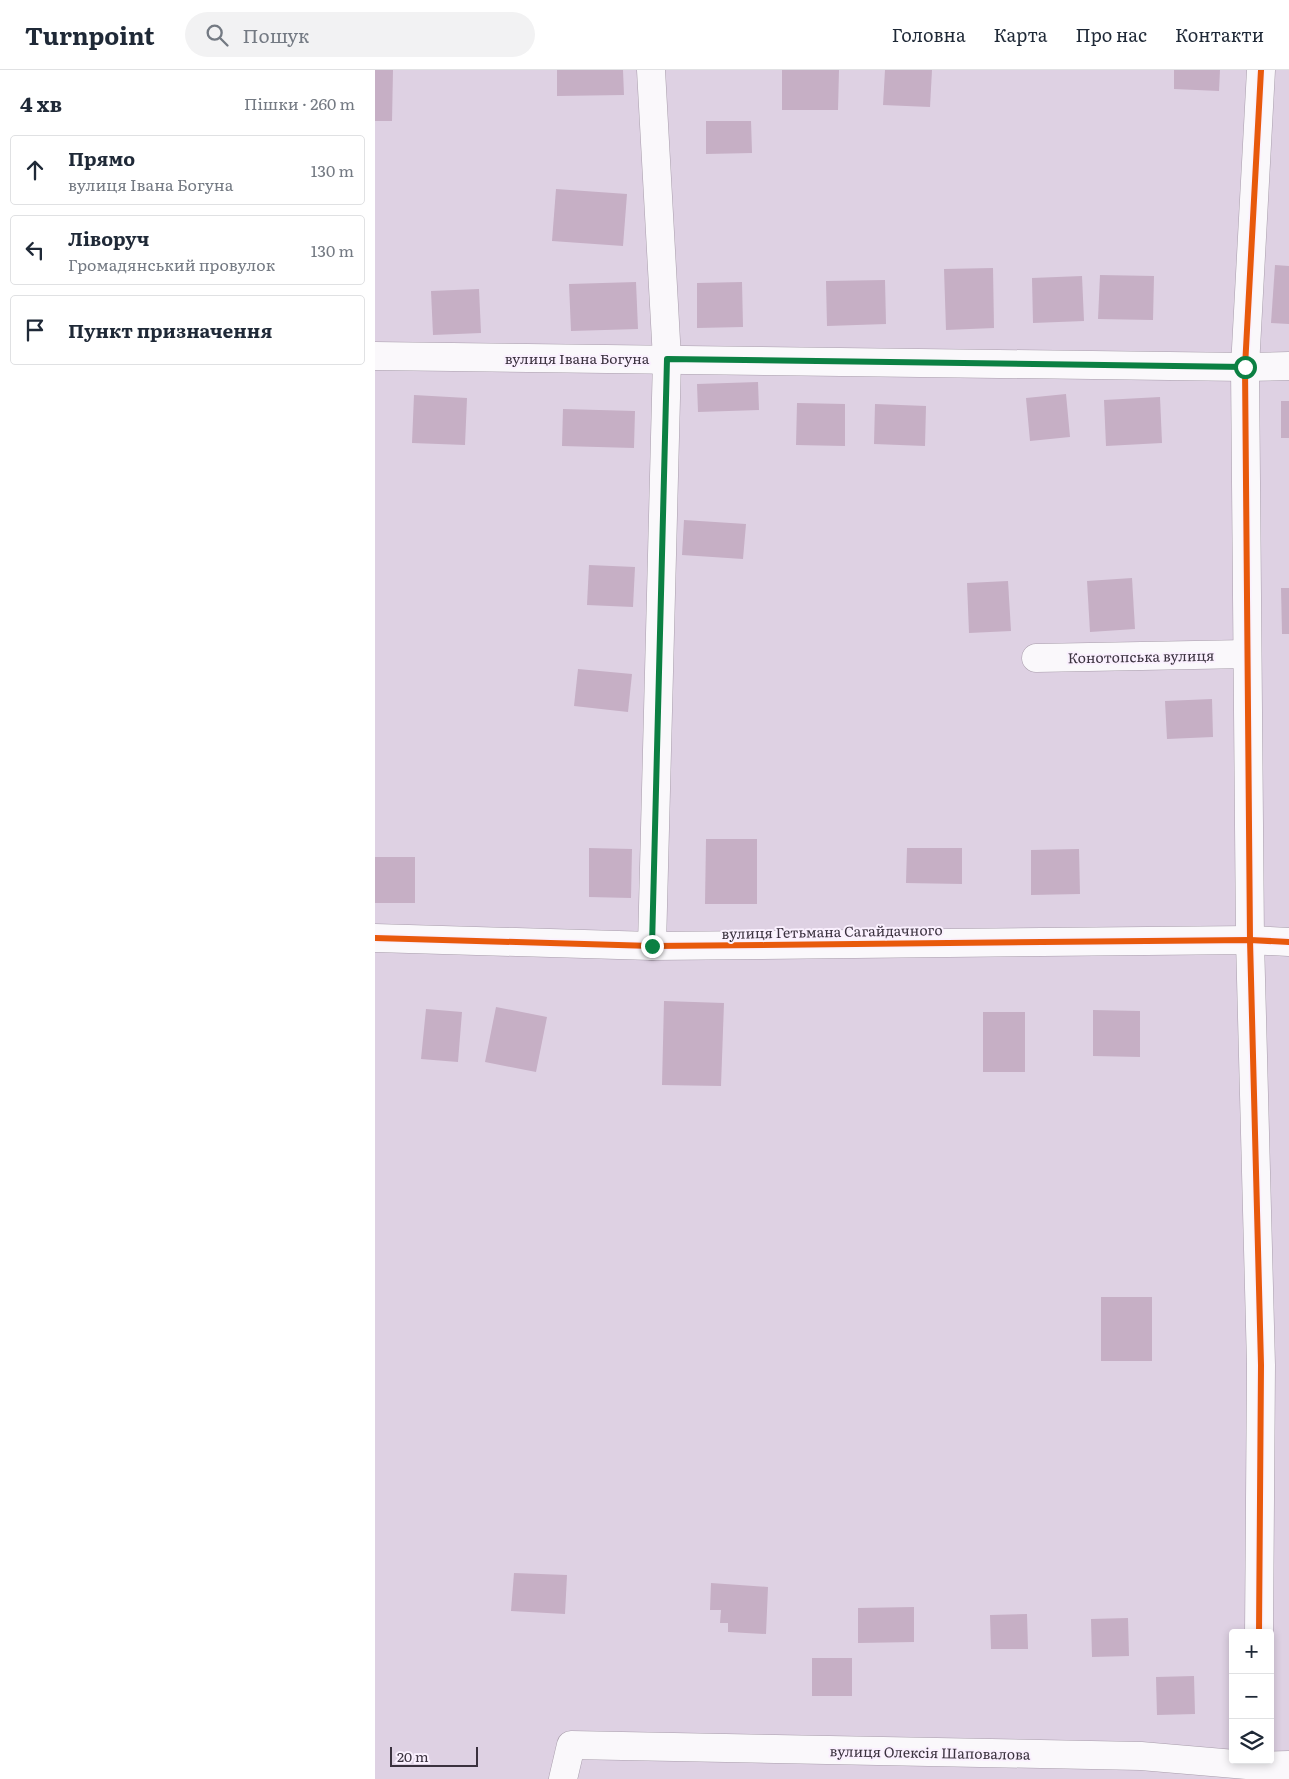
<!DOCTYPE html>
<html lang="uk">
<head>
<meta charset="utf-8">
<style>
	body { margin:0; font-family:Literata,serif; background:#f2f2f3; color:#1f2937 }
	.controls { position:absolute; right:15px; bottom:15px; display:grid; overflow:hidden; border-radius:5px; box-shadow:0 2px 8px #0003 }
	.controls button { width:45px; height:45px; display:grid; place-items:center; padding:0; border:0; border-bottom:1px solid #e0e1e3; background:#fff; color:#1f2937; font:25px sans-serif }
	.scale { position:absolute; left:15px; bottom:12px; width:88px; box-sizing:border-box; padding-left:5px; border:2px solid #3a313e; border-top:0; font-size:14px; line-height:18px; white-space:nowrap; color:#3a313e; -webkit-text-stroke:4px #faf0fe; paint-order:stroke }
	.stop { position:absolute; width:15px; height:15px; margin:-11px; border:4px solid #0b8043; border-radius:50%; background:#fff }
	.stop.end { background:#0b8043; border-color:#fff; box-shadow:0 1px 5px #0008 }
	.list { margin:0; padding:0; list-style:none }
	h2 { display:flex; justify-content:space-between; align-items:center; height:65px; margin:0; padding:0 20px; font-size:21px }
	h2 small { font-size:16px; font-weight:400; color:#747a83 }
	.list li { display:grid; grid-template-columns:32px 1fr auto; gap:15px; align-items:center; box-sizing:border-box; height:70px; margin:0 10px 10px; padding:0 10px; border:1px solid #e0e1e3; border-radius:5px }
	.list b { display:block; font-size:19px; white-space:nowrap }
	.list p { margin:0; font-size:16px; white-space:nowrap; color:#747a83 }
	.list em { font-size:16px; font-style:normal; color:#747a83 }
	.icon { flex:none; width:28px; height:28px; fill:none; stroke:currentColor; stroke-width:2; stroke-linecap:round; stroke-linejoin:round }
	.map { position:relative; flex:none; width:914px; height:1709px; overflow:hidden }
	header { display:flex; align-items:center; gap:30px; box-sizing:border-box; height:70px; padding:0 25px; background:#fff; border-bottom:1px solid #e0e1e3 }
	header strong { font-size:24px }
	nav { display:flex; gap:28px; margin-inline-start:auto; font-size:18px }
	.search { width:350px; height:45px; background:#f2f2f3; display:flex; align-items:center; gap:12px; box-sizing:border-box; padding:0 18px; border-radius:28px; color:#747a83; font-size:19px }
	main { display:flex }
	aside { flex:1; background:#fff }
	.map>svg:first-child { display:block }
	.building { fill:#c6afc5 }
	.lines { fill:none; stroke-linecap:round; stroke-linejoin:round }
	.minor-casing { stroke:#a89dab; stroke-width:29 }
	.minor { stroke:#faf8fb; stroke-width:28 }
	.cycleway-casing { stroke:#faf0fe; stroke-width:9 }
	.cycleway { stroke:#e8590c; stroke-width:6 }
	.route { stroke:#0b8043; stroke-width:6 }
	.labels { text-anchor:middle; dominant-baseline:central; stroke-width:4; stroke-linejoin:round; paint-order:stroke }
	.street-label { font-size:14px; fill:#3a313e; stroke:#faf0fe }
</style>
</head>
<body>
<header>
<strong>Turnpoint</strong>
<div class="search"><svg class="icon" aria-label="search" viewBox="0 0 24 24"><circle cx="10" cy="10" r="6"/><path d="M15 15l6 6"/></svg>Пошук</div>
<nav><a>Головна</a><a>Карта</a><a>Про нас</a><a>Контакти</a></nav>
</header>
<main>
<aside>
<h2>4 хв<small>Пішки · 260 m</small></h2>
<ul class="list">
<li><svg class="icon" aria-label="ahead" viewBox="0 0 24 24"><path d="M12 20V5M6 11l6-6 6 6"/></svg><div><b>Прямо</b><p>вулиця Івана Богуна</p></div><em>130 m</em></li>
<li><svg class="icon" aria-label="left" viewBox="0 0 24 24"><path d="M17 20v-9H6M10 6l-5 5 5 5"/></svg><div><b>Ліворуч</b><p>Громадянський провулок</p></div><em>130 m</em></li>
<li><svg class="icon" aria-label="arrive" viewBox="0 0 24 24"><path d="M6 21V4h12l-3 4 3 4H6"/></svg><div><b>Пункт призначення</b></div></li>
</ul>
</aside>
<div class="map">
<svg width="914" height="1709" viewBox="0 0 914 1709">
	<rect width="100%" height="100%" fill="#ded1e3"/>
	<g class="building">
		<path d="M 0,0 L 18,0 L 17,51 L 0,51 Z"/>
		<path d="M 182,0 L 248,0 L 249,25 L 182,26 Z"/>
		<path d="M 407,0 L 464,0 L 463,40 L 407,40 Z"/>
		<path d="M 510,0 L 557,0 L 555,37 L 508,35 Z"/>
		<path d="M 799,0 L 845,0 L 844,21 L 799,19 Z"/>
		<path d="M 331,51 L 376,51 L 377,83 L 331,84 Z"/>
		<path d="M 181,119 L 252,124 L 248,176 L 177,171 Z"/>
		<path d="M 900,195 L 914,196 L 914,254 L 896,253 Z"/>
		<path d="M 618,198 L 619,258 L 571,260 L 569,199 Z"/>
		<path d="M 725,205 L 779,206 L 778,250 L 723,249 Z"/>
		<path d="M 707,206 L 709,251 L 658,253 L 657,208 Z"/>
		<path d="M 510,210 L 511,254 L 452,256 L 451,211 Z"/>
		<path d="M 261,212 L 263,259 L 196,261 L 194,214 Z"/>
		<path d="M 367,212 L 368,257 L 322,258 L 322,213 Z"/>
		<path d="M 104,219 L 106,263 L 58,265 L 56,221 Z"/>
		<path d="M 383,312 L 384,340 L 323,342 L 322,314 Z"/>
		<path d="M 691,324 L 695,367 L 655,371 L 651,328 Z"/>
		<path d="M 39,325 L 92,328 L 90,375 L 37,373 Z"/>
		<path d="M 785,327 L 787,373 L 731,376 L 729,330 Z"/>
		<rect x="906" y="331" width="8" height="37"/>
		<path d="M 422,333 L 470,334 L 470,376 L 421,375 Z"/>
		<path d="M 500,334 L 551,336 L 550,376 L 499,374 Z"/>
		<path d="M 188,339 L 260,341 L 259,378 L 187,376 Z"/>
		<path d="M 309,450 L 371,454 L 368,489 L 307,485 Z"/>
		<path d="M 214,495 L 260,497 L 258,537 L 212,535 Z"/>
		<path d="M 757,508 L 760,559 L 715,562 L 712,511 Z"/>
		<path d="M 633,511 L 636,561 L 594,563 L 592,513 Z"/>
		<path d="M 906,518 L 914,518 L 914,564 L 907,564 Z"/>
		<path d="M 203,599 L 257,604 L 253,642 L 199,636 Z"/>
		<path d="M 837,629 L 838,667 L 792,669 L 790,631 Z"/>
		<path d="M 331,769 L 382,769 L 382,834 L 330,834 Z"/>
		<path d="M 214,778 L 257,779 L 256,828 L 214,827 Z"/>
		<path d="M 532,778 L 587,778 L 587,814 L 531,813 Z"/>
		<path d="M 704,779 L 705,824 L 656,825 L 656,780 Z"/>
		<rect x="0" y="787" width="40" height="46"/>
		<path d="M 289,931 L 349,933 L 346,1016 L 287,1015 Z"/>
		<path d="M 121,937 L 172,947 L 161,1002 L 110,992 Z"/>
		<path d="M 51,939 L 87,942 L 83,992 L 46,989 Z"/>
		<path d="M 718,940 L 765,941 L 765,987 L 718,986 Z"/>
		<rect x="608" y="942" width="42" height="60"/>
		<rect x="726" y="1227" width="51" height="64"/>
		<path d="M 139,1503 L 192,1505 L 190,1544 L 136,1541 Z"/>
		<path d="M 336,1513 L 393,1517 L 391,1564 L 353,1562 L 353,1553 L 345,1553 L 346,1540 L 335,1540 Z"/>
		<path d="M 539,1537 L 539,1572 L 483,1573 L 483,1538 Z"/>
		<path d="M 652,1544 L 653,1579 L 616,1579 L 615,1545 Z"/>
		<path d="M 753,1548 L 754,1586 L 717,1587 L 716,1549 Z"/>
		<rect x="437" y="1588" width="40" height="38"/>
		<path d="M 819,1606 L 820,1644 L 782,1645 L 781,1607 Z"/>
	</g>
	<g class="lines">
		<defs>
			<g id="minor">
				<path d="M 276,0 L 292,289 L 277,876"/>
				<path d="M 0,286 L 870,297 L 914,296"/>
				<path d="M 661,588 L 872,584"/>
				<path d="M 0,868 L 277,876 L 875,870 L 914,872"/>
				<path d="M 884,1563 L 886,1295 L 875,870 L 870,297 L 886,0"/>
				<path d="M 188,1709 L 196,1675 L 766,1686 L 883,1696 L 914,1695"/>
			</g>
		</defs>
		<use href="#minor" class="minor-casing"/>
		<use href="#minor" class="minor"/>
		<defs>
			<g id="cycleway">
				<path d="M 0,868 L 277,876 L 875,870 L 914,872"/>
				<path d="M 884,1563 L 886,1295 L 875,870 L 870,297 L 886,0"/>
			</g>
		</defs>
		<use href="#cycleway" class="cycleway-casing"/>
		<use href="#cycleway" class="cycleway"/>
	</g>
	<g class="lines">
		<path class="route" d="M 277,876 L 292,289 L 870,297"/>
	</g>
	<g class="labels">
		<g class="street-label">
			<text x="202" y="288">вулиця Івана Богуна</text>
			<text transform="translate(766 586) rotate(-1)">Конотопська вулиця</text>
			<text transform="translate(457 861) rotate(-1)">вулиця Гетьмана Сагайдачного</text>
			<text transform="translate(555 1682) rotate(1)">вулиця Олексія Шаповалова</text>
		</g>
	</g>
</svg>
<div class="controls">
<button>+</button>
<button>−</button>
<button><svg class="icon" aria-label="layers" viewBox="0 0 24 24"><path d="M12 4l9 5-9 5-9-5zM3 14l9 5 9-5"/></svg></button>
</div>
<div class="scale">20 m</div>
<div class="stop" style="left:870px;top:297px"></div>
<div class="stop end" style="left:277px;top:876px"></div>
</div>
</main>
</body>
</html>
